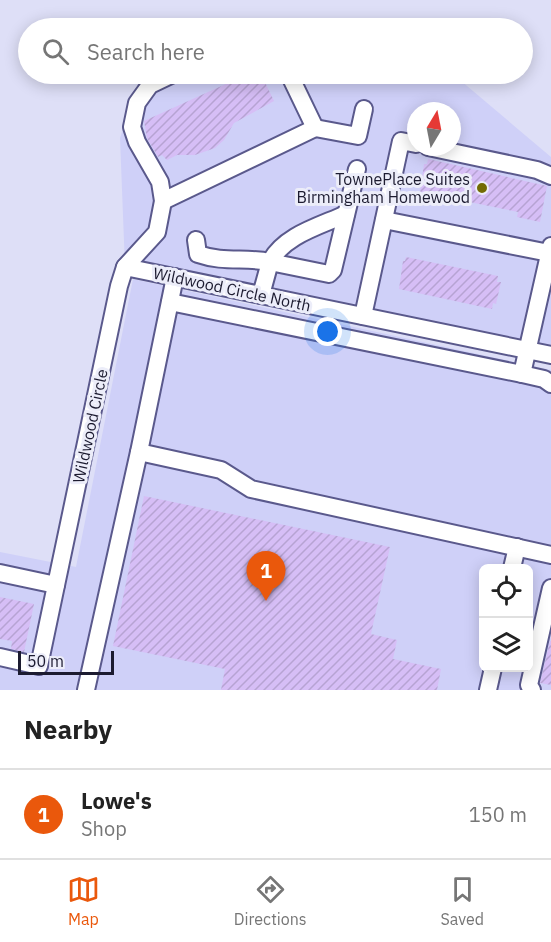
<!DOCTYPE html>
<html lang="en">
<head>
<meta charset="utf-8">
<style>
	body { margin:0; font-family:"IBM Plex Sans",sans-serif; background:#f6f6f6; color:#222 }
	.controls { position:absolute; right:18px; bottom:18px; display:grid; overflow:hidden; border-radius:9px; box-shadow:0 3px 15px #0003 }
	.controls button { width:54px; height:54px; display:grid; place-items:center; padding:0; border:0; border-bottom:2px solid #e0e0e0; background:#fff; color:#222; font:30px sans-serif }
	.compass { position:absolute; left:407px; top:102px; width:54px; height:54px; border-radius:50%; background:#fff; box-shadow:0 3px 15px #0003; rotate:10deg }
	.scale { position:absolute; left:18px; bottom:15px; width:96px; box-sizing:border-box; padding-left:6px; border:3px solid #1c1b30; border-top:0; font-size:16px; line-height:21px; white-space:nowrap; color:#1c1b30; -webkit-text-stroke:4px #ecedf9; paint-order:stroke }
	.you { position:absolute; left:328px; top:332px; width:21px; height:21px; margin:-15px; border:4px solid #fff; border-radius:50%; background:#1a73e8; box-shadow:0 0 0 9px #1a73e833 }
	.badge { display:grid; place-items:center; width:39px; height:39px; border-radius:50%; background:#ea580c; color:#fff; font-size:20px; font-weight:700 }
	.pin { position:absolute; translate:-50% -50px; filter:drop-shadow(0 2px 3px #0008) }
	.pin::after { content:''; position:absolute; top:32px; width:21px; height:18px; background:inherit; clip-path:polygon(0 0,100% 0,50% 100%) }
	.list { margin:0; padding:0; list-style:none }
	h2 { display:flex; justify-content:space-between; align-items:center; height:78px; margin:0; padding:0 24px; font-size:26px }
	h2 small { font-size:20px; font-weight:400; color:#767676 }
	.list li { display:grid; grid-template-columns:39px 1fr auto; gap:18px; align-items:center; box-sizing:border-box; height:90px; padding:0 24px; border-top:2px solid #e0e0e0 }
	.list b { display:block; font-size:22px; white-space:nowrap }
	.list p { margin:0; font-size:20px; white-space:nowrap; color:#767676 }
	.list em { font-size:20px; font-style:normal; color:#767676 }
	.icon { flex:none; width:33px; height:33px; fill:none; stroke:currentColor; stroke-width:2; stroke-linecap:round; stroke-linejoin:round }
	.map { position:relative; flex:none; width:551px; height:690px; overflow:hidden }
	.search { position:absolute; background:#fff; box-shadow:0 3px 15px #0003; left:18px; right:18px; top:18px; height:66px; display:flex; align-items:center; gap:15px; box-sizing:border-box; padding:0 21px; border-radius:33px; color:#767676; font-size:22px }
	.sheet { height:168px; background:#fff }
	nav { display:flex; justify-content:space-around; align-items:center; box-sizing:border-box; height:84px; border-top:2px solid #e0e0e0; background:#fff; font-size:16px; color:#767676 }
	nav a { display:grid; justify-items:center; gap:3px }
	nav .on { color:#ea580c }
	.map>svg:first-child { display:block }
	.built { fill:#cfd0f8; fill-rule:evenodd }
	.building { fill:url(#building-hatch) }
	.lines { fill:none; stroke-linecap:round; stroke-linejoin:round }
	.minor-casing { stroke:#5a598c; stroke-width:20 }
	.minor { stroke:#fff; stroke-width:16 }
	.poi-dot { fill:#736b04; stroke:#ecedf9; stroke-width:2 }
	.labels { text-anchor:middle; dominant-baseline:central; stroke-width:6; stroke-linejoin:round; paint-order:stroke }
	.poi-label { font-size:16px; fill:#1c1b30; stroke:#ecedf9; text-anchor:end }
	.street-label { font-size:16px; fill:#1c1b30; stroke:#ecedf9 }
</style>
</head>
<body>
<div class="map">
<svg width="551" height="690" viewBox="0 0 551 690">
	<defs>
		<pattern id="building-hatch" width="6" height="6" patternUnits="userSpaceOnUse" patternTransform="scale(1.5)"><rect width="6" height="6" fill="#d6bef6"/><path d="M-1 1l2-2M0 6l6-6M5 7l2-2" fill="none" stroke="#b7a3d3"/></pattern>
	</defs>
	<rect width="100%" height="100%" fill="#dedff7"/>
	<g class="built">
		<path d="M 141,74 L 454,75 L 551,157 L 551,356 L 125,267 L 120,138 ZM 416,111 L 452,111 L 452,147 L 416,147 Z"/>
		<path d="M 133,279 L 551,370 L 551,690 L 0,690 L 0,552 L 76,567 ZM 484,568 L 528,568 L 528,668 L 484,668 Z"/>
	</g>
	<g class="building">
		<path d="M 248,74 L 261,74 L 274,101 L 234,123 L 224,140 L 215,148 L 195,155 L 177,155 L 167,160 L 162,155 L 158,157 L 147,138 L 144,121 Z"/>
		<path d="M 428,159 L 547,186 L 540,222 L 517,217 L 518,212 L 420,192 L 424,164 L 427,164 Z"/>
		<path d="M 406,257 L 498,276 L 497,282 L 501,282 L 496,304 L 493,303 L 492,309 L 399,289 L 403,261 L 405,261 Z"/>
		<path d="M 144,496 L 390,547 L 371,634 L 397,640 L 393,659 L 441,669 L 437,690 L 221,690 L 225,669 L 113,646 Z"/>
		<path d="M 0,597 L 34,604 L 24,652 L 11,649 L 12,641 L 0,639 Z"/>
		<path d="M 550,641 L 551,641 L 551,685 L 540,683 Z"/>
	</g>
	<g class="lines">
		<defs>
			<g id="minor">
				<path d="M 315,128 L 358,136 L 364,109"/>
				<path d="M 428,147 L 537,170 L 551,176"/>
				<path d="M 163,201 L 315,128 L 289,74"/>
				<path d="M 384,220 L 549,253"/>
				<path d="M 196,240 L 198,254 C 224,263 244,257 270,262 C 284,235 320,226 346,214"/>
				<path d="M 125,267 L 551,355"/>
				<path d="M 175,277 L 139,452 L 221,470 L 251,489 L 551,555"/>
				<path d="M 261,295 L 270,262 L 329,274 L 333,270 L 357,169"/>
				<path d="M 170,302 L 522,374 L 544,379 L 551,384"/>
				<path d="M 363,316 L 401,141 L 416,144"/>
				<path d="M 522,374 L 551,246"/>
				<path d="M 512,568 L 517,547"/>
				<path d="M 0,573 L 56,585"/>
				<path d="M 0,657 L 39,666 L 119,286 L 125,267 L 157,232 L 163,201 L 160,182 L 137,142 L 132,127 L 137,103 L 150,85 L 173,74"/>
				<path d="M 86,690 L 139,452"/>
				<path d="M 488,690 L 493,668"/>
				<path d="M 532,690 L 529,685 L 551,588"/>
			</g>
		</defs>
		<use href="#minor" class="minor-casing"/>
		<use href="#minor" class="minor"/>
	</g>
	<circle class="poi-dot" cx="482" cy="188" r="6"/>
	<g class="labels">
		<g class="poi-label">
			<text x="470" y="179">TownePlace Suites<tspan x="470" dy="18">Birmingham Homewood</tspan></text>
		</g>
		<g class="street-label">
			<text transform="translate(232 289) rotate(12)">Wildwood Circle North</text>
			<text transform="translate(90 426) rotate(-78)">Wildwood Circle</text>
		</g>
	</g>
</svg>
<div class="controls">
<button><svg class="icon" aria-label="locate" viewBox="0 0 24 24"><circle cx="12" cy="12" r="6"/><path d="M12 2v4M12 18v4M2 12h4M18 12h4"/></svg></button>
<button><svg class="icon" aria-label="layers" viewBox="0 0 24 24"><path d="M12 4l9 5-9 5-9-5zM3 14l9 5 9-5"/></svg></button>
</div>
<svg class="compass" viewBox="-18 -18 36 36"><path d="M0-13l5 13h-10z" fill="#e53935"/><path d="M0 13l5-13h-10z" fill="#767676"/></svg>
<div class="scale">50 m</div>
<div class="you"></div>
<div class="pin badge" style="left:266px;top:601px">1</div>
<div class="search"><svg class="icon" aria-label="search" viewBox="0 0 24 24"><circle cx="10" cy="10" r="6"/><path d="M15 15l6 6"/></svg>Search here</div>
</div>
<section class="sheet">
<h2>Nearby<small></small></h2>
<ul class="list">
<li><span class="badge">1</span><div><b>Lowe's</b><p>Shop</p></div><em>150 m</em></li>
</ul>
</section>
<nav>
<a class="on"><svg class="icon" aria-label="map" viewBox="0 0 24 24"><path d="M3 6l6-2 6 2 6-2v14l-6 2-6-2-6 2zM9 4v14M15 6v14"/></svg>Map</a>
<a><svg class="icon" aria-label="directions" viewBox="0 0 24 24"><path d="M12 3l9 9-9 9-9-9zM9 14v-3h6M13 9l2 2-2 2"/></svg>Directions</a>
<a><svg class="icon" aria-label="saved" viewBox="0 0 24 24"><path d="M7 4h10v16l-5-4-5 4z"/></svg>Saved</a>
</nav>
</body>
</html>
